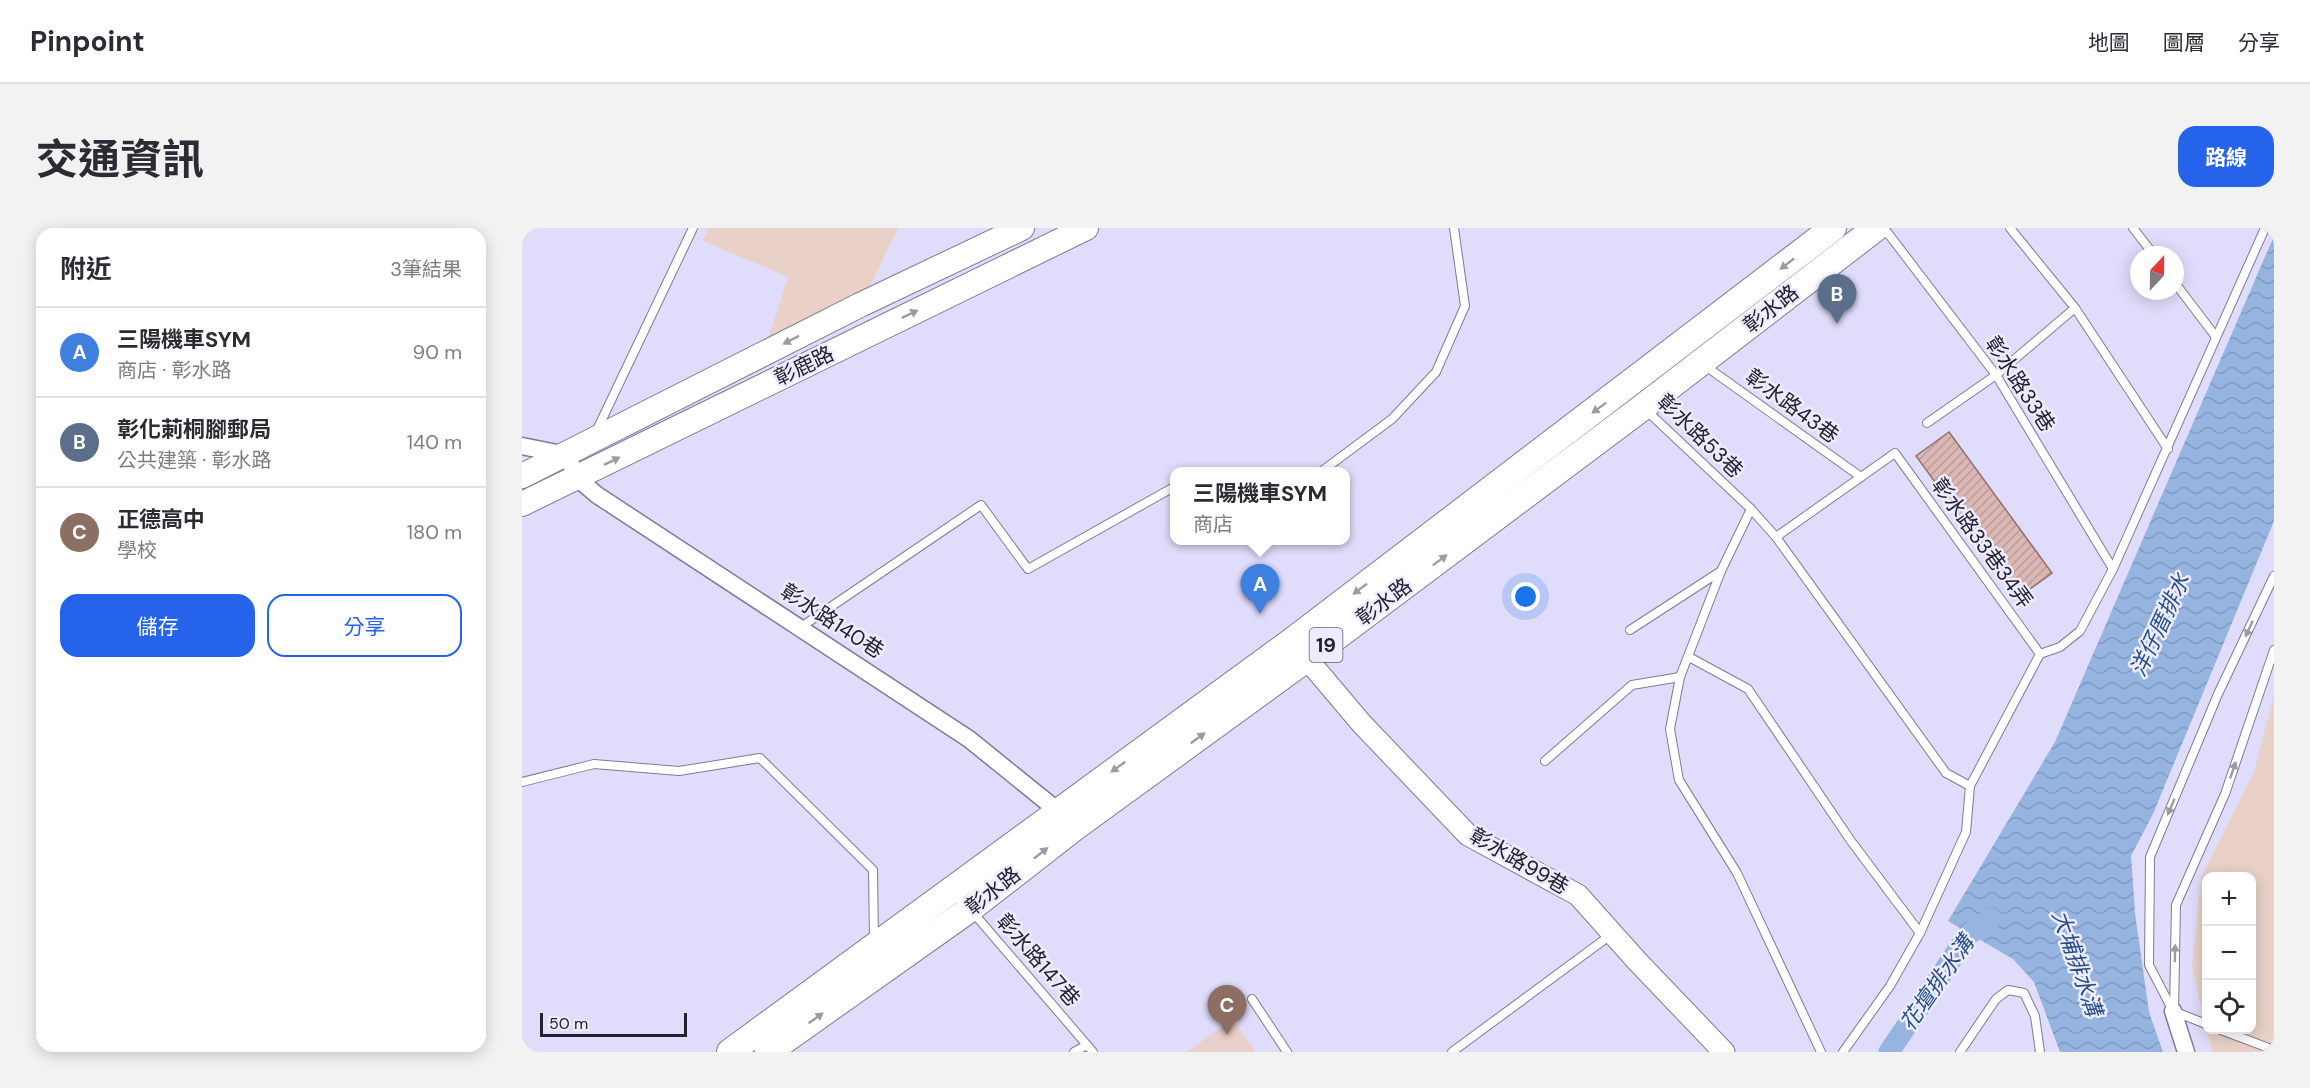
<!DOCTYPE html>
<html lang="zh-TW">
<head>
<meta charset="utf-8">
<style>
	body { margin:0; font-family:"DM Sans","Noto Sans TC",sans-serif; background:#f2f2f3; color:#2b2b33 }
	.controls { position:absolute; right:18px; bottom:18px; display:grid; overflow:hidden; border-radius:12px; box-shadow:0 3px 15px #0003 }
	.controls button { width:54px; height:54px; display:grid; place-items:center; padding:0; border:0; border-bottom:2px solid #e1e1e2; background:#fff; color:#2b2b33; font:30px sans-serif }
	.compass { position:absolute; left:1608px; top:18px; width:54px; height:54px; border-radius:50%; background:#fff; box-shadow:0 3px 15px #0003; rotate:22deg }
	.scale { position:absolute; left:18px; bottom:15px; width:147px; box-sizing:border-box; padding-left:6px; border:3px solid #23212c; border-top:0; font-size:16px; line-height:21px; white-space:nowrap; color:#23212c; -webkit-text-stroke:4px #edebfe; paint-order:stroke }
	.you { position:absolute; left:1004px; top:369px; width:21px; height:21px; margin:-15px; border:4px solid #fff; border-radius:50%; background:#1a73e8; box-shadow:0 0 0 9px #1a73e833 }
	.badge { display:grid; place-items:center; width:39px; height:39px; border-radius:50%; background:#2563eb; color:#fff; font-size:20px; font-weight:700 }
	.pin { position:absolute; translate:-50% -50px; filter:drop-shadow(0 2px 3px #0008) }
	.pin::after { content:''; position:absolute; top:32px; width:21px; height:18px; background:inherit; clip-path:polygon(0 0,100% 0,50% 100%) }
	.popup { position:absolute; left:648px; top:239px; width:180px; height:78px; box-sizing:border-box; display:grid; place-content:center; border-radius:12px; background:#fff; filter:drop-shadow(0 2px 4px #0005); font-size:20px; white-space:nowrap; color:#7c7c81 }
	.popup b { font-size:22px; color:#2b2b33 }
	.popup::after { content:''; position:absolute; left:50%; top:100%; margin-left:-12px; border:12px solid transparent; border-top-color:#fff }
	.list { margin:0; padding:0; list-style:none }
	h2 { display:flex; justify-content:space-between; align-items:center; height:78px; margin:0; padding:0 24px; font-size:26px }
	h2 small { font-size:20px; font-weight:400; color:#7c7c81 }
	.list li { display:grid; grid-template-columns:39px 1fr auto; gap:18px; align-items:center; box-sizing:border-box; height:90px; padding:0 24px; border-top:2px solid #e1e1e2 }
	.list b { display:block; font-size:22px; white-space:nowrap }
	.list p { margin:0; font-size:20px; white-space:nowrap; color:#7c7c81 }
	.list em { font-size:20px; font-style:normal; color:#7c7c81 }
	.actions { display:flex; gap:12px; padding:18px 24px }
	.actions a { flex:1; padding:14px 0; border:2px solid #2563eb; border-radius:18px; text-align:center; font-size:21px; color:#2563eb }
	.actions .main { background:#2563eb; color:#fff }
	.icon { flex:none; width:33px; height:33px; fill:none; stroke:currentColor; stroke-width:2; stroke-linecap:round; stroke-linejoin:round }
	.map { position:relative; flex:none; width:1752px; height:824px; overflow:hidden; border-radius:18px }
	header { display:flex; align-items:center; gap:36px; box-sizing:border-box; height:84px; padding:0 30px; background:#fff; border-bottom:2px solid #e1e1e2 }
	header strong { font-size:28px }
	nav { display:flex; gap:33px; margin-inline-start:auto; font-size:21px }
	.intro { display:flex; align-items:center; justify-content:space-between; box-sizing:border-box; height:144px; padding:0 36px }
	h1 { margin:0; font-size:42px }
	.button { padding:15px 27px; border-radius:18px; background:#2563eb; color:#fff; font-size:21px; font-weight:700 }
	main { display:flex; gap:36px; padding:0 36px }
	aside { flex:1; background:#fff; border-radius:18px; box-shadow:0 3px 15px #0003 }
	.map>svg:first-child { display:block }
	.industrial { fill:#e9d1c7 }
	.education { fill:#ead0cb }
	.water { fill:url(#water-waves) }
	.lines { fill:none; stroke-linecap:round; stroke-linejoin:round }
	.canal { stroke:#95b4df; stroke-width:21 }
	.building { fill:url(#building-hatch); stroke:#91716d; stroke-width:1.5 }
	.service-casing { stroke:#7e7b96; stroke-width:10 }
	.minor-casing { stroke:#7e7b96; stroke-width:19 }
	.tertiary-casing { stroke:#7e7b96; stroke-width:23 }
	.secondary-casing { stroke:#7e7b96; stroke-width:26 }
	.primary-casing { stroke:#7e7b96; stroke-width:28 }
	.service { stroke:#fff; stroke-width:8 }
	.minor { stroke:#fff; stroke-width:16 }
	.tertiary { stroke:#fff; stroke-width:21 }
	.secondary { stroke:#fff; stroke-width:24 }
	.primary { stroke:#fff; stroke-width:26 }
	.oneway { fill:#9c9ba0 }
	.labels { text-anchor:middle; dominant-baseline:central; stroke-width:5; stroke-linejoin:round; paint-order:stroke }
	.shield { fill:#edebfe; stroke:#605e6b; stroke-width:1.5 }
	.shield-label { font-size:20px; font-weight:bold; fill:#23212c }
	.street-label { font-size:21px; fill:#23212c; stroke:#edebfe }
	.water-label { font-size:22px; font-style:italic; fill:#264e84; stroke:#edebfe }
</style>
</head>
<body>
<header>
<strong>Pinpoint</strong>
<nav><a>地圖</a><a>圖層</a><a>分享</a></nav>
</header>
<div class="intro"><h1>交通資訊</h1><a class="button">路線</a></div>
<main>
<aside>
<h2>附近<small>3筆結果</small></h2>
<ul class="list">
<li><span class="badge" style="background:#3f7fe0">A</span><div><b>三陽機車SYM</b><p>商店 · 彰水路</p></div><em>90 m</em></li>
<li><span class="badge" style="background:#5c6f8a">B</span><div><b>彰化莿桐腳郵局</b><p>公共建築 · 彰水路</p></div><em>140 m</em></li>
<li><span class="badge" style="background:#8d6e63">C</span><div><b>正德高中</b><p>學校</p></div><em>180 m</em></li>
</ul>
<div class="actions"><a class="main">儲存</a><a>分享</a></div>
</aside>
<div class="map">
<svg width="1752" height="824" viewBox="0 0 1752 824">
	<defs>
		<pattern id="water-waves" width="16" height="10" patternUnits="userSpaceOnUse" patternTransform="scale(1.5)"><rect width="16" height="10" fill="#95b4df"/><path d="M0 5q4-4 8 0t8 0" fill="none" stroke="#809ac0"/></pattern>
		<pattern id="building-hatch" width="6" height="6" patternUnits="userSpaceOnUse" patternTransform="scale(1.5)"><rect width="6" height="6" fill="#dab7b3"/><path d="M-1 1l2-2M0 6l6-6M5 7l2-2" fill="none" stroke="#bb9d9a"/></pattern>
	</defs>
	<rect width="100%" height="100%" fill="#e0dcfb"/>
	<g class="industrial">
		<path d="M 186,0 L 376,0 L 343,68 L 245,114 L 266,49 L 181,13 Z"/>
		<path d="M 1752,467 L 1752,824 L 1690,824 L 1685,802 L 1730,802 L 1730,648 L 1684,648 L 1684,801 L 1670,738 L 1679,650 L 1732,544 Z"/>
	</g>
	<path class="education" d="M 710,791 L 734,824 L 665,824 Z"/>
	<path class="water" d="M 1752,8 L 1752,293 L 1631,586 L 1609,628 L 1613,685 L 1627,784 L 1641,824 L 1538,824 L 1512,754 L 1491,731 L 1426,693 L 1533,514 Z"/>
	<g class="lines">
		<path class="canal" d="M 1367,824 L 1446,707 L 1469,690"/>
	</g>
	<path class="building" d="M 1427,204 L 1530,345 L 1497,369 L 1394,228 Z"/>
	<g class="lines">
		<defs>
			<g id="service">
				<path d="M 1362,0 L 1474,147 L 1591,341"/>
				<path d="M 1488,0 L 1553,80 L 1646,221"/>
				<path d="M 1611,0 L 1632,27"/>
				<path d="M 1653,55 L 1694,109"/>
				<path d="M 1182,137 L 1339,249"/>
				<path d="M 1124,182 L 1229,281 L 1254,309 L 1424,545 L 1448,558"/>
				<path d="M 1405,195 L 1474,147 L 1553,80"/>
				<path d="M 74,204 L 171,0"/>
				<path d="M 800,243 L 870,191 L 914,144 L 943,78 L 932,0"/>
				<path d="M 1229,281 L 1199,343 L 1158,449 L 1148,501 L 1157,552 L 1215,645 L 1299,824"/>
				<path d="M 1254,309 L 1373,225 L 1518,426"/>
				<path d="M 279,399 L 459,277 L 506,341 L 652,259"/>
				<path d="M 1108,402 L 1199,343"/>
				<path d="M 1167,429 L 1226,461 L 1329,613 L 1398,705"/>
				<path d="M 1023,533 L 1110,457 L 1158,449"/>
				<path d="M 0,554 L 72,536 L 157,543 L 238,530 L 351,642 L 352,714"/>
				<path d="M 430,665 L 448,681 L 565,817 L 552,824"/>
				<path d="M 730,771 L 765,824"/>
				<path d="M 1652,783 L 1654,677 L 1703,566 L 1752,422"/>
				<path d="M 1684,796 L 1651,783 L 1627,737 L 1628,629 L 1696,466 L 1752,348"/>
				<path d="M 1699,802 L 1752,822"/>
				<path d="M 565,817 L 571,824"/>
				<path d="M 930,824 L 1090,706"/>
				<path d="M 1321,824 L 1368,758 L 1398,705 L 1444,604 L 1448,558 L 1518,426 L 1538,419 L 1558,403 L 1591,341 L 1743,0"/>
				<path d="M 1438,824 L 1474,771 L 1486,762 L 1502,765 L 1513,788 L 1518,824"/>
			</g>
			<g id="minor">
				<path d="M 0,218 L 45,227 L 55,250 L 75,267 L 447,511 L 536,583 L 541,592"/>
				<path d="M 1651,783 L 1664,824"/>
			</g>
			<path id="tertiary" d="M 774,418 L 840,496 L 946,607 L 1056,667 L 1115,733 L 1202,824"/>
			<g id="secondary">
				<path d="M 0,248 L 338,77 L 500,0"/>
				<path d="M 0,276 L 564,0"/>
			</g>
			<g id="primary">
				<path d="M 208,824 L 770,413 L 1311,0"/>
				<path d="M 246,824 L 448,681 L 552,600 L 809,413 L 1121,179 L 1354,0"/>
			</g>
		</defs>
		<use href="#service" class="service-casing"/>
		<use href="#minor" class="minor-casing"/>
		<use href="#tertiary" class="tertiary-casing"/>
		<use href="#secondary" class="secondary-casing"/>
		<use href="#primary" class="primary-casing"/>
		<use href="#service" class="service"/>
		<use href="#minor" class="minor"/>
		<use href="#tertiary" class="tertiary"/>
		<use href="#secondary" class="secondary"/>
		<use href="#primary" class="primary"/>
	</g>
	<defs><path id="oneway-solid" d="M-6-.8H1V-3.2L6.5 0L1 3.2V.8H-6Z" transform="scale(1.5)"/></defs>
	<g class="oneway">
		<use href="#oneway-solid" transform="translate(1265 36) rotate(142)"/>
		<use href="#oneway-solid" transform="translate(388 86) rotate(-26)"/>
		<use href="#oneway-solid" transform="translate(269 112) rotate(153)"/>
		<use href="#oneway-solid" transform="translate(1077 180) rotate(143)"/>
		<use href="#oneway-solid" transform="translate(90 233) rotate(-26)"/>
		<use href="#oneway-solid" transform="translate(918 332) rotate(-37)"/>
		<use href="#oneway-solid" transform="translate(838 361) rotate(143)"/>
		<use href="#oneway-solid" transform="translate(1727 401) rotate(115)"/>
		<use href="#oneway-solid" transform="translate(676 510) rotate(-36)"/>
		<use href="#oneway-solid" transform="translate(596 539) rotate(144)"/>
		<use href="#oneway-solid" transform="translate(1711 542) rotate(-71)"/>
		<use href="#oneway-solid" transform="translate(1649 579) rotate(113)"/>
		<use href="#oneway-solid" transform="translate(519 625) rotate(-38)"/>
		<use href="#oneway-solid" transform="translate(1653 725) rotate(-89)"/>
		<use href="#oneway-solid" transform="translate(294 790) rotate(-35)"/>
	</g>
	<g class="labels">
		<rect class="shield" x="787.5" y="400" width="33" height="34" rx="4.5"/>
		<g class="shield-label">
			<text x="804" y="417">19</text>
		</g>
		<g class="street-label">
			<text transform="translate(1249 81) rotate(-38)">彰水路</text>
			<text transform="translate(282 138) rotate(-26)">彰鹿路</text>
			<text transform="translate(1498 156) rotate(57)">彰水路33巷</text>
			<text transform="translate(1270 178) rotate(36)">彰水路43巷</text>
			<text transform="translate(1178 208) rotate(44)">彰水路53巷</text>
			<text transform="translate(1460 315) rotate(54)">彰水路33巷34弄</text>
			<text transform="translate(862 374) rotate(-37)">彰水路</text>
			<text transform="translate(310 393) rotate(33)">彰水路140巷</text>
			<text transform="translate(997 633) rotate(30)">彰水路99巷</text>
			<text transform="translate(471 663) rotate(-38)">彰水路</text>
			<text transform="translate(516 732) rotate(49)">彰水路147巷</text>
		</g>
		<g class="water-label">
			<text transform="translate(1638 397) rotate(-65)">洋仔厝排水</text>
			<text transform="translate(1555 735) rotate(71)">大埔排水溝</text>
			<text transform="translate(1415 755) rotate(-55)">花壇排水溝</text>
		</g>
	</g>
</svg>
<div class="controls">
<button>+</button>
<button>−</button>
<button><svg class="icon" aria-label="locate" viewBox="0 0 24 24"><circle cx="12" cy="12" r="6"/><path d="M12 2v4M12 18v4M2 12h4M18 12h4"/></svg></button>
</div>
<svg class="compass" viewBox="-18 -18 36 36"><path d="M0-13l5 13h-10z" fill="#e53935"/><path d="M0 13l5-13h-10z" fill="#7c7c81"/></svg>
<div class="scale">50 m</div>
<div class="you"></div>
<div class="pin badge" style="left:738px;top:386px;background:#3f7fe0">A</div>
<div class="popup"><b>三陽機車SYM</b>商店</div>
<div class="pin badge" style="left:1315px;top:96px;background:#5c6f8a">B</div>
<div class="pin badge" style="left:705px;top:807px;background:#8d6e63">C</div>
</div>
</main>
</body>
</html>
